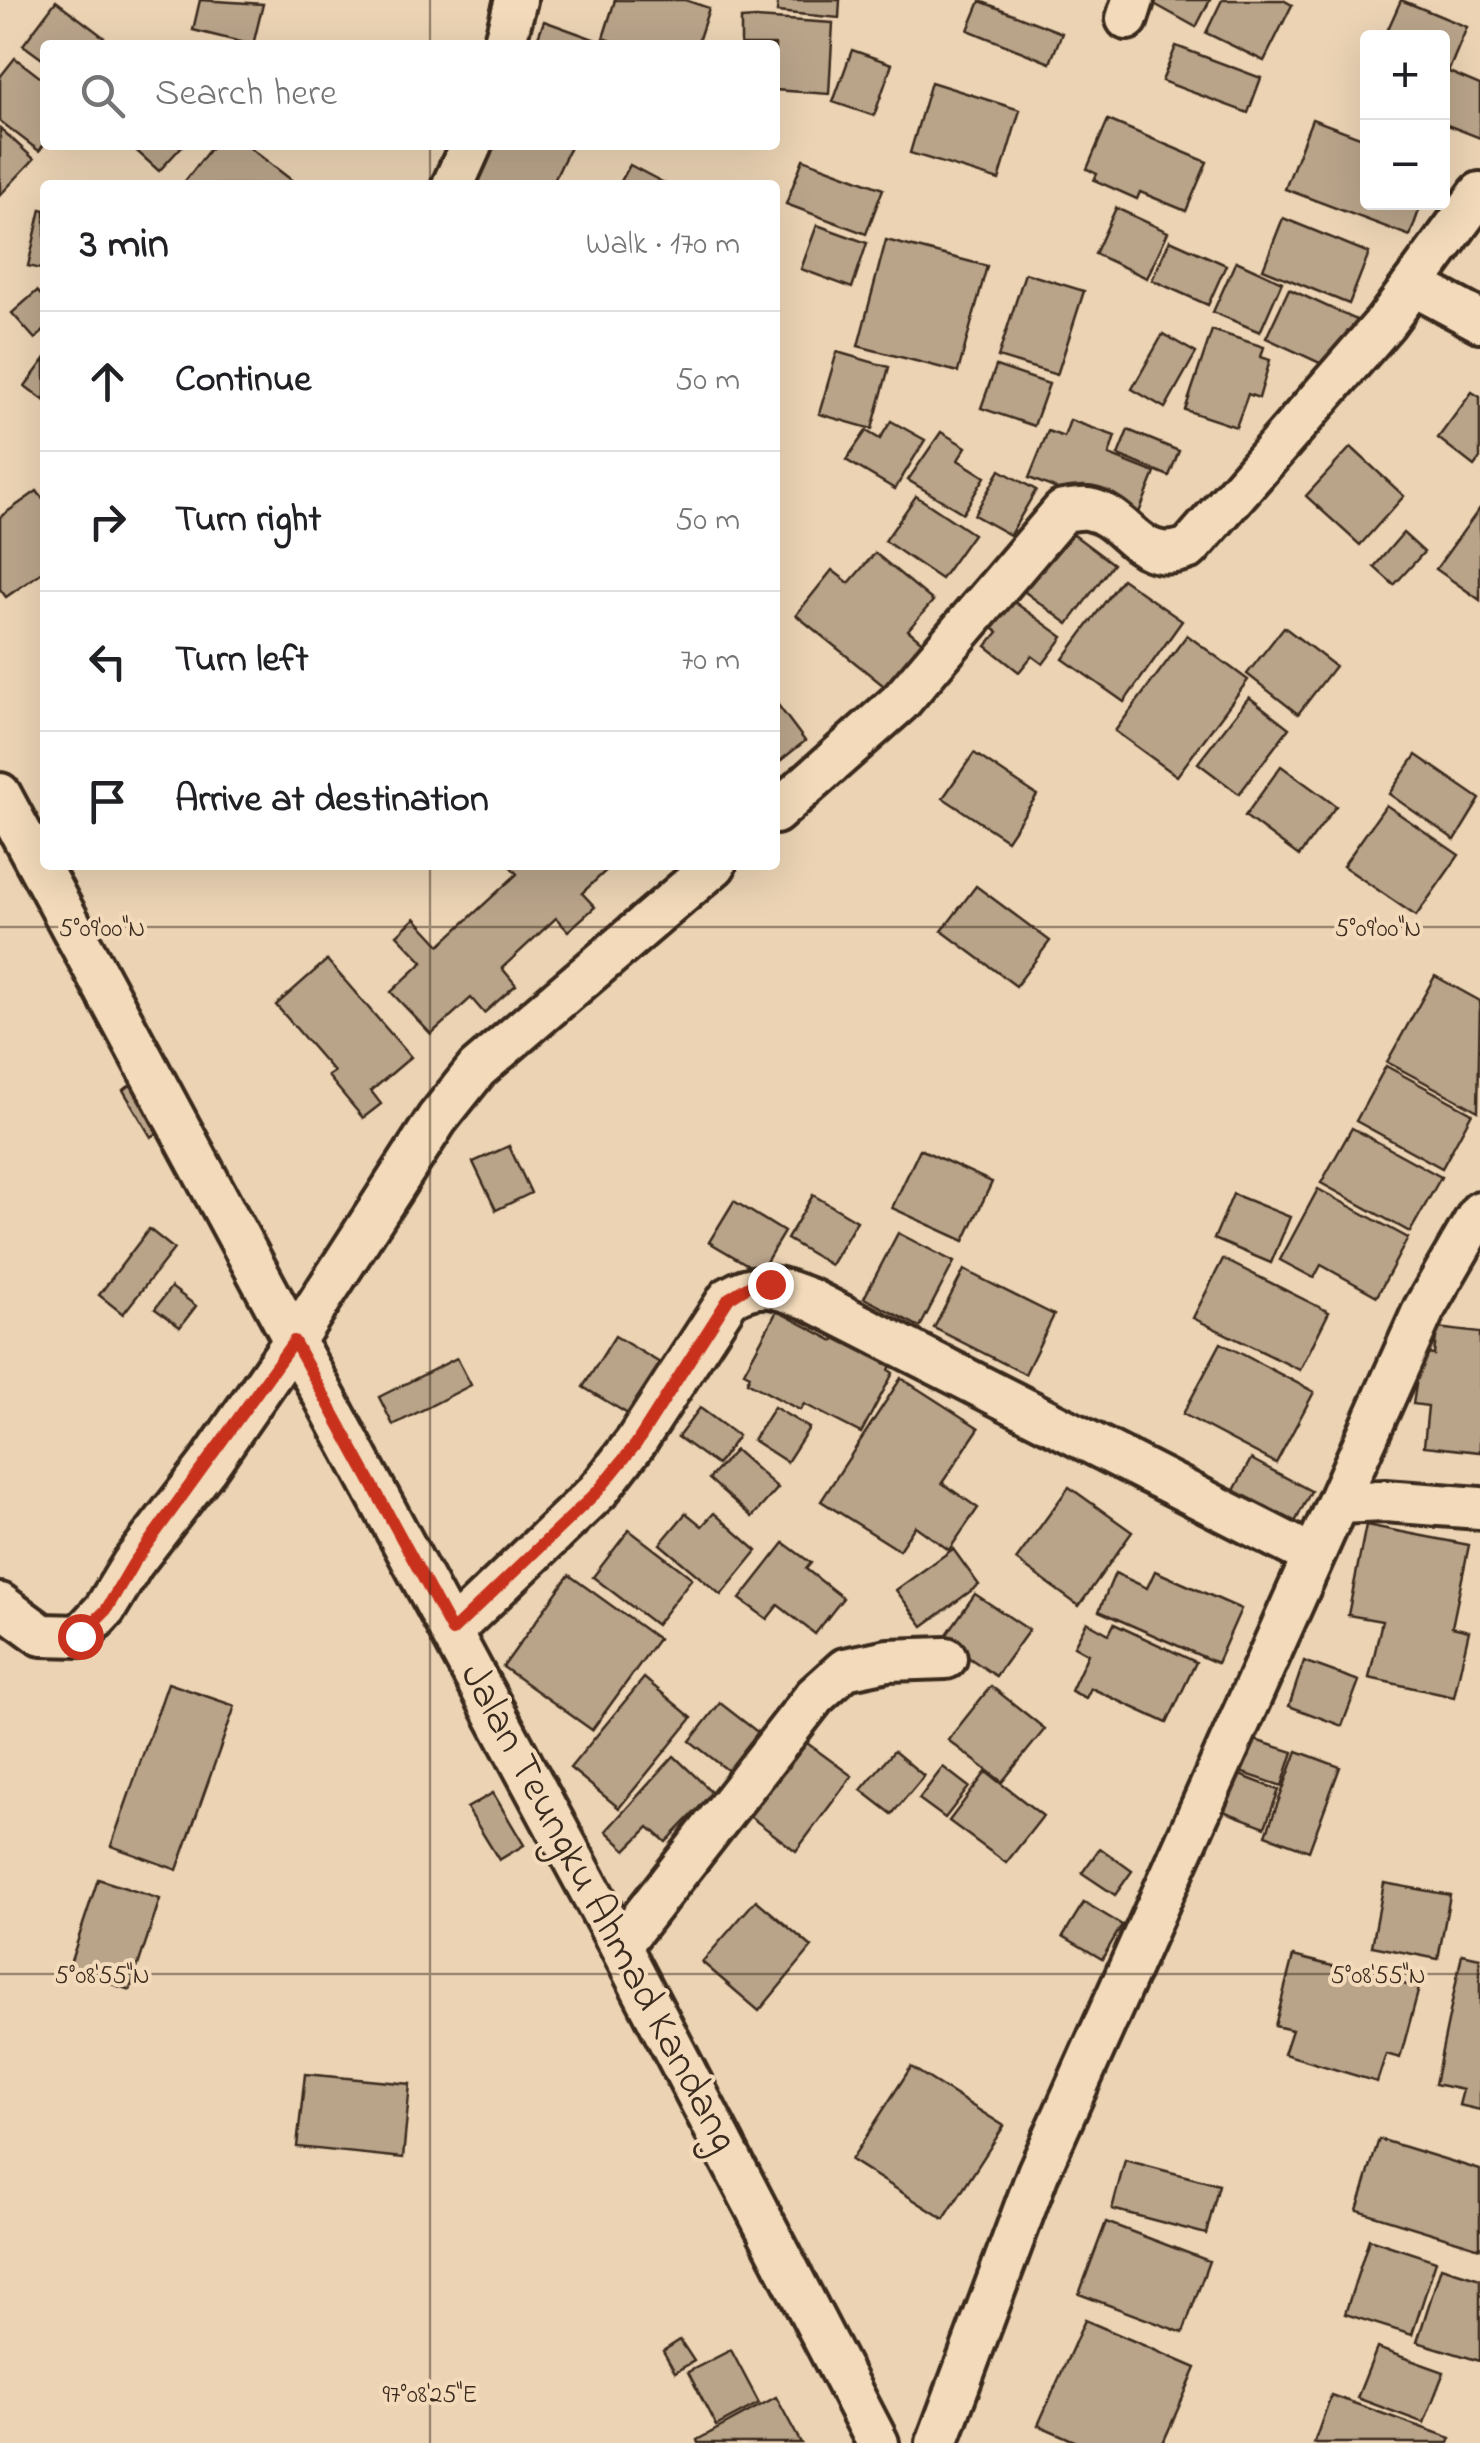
<!DOCTYPE html>
<html lang="en">
<head>
<meta charset="utf-8">
<style>
	body { margin:0; font-family:"Indie Flower",sans-serif; background:#f6f6f6; color:#202124 }
	.controls { position:absolute; right:30px; top:30px; display:grid; overflow:hidden; border-radius:10px; box-shadow:0 10px 40px #0002 }
	.controls button { width:90px; height:90px; display:grid; place-items:center; padding:0; border:0; border-bottom:2px solid #e0e0e0; background:#fff; color:#202124; font:50px sans-serif }
	.stop { position:absolute; width:30px; height:30px; margin:-22px; border:8px solid #c8321e; border-radius:50%; background:#fff }
	.stop.end { background:#c8321e; border-color:#fff; box-shadow:0 2px 10px #0008 }
	.list { margin:0; padding:0; list-style:none }
	h2 { display:flex; justify-content:space-between; align-items:center; height:130px; margin:0; padding:0 40px; font-size:42px }
	h2 small { font-size:32px; font-weight:400; color:#757577 }
	.list li { display:grid; grid-template-columns:65px 1fr auto; gap:30px; align-items:center; box-sizing:border-box; height:140px; padding:0 40px; border-top:2px solid #e0e0e0 }
	.list b { display:block; font-size:38px; white-space:nowrap }
	.list em { font-size:32px; font-style:normal; color:#757577 }
	.icon { flex:none; width:55px; height:55px; fill:none; stroke:currentColor; stroke-width:2; stroke-linecap:round; stroke-linejoin:round }
	.map { position:relative; flex:none; width:1480px; height:2443px; overflow:hidden }
	.search { position:absolute; background:#fff; box-shadow:0 10px 40px #0002; left:40px; top:40px; width:740px; height:110px; display:flex; align-items:center; gap:25px; box-sizing:border-box; padding:0 35px; border-radius:10px; color:#757577; font-size:38px }
	.panel { position:absolute; background:#fff; box-shadow:0 10px 40px #0002; left:40px; top:180px; width:740px; height:690px; border-radius:10px }
	.map>svg:first-child { display:block }
	.building { fill:#b9a48a; stroke:#3b2a1e; stroke-width:2.5 }
	.lines { fill:none; stroke-linecap:round; stroke-linejoin:round }
	.street-casing { stroke:#3b2a1e; stroke-width:48 }
	.street { stroke:#f2daba; stroke-width:40 }
	.route { stroke:#c8321e; stroke-width:12 }
	.ticks { fill:none; stroke:#3b2a1e; stroke-width:2.5; stroke-opacity:0.45 }
	.labels { text-anchor:middle; dominant-baseline:central; stroke-width:8; stroke-linejoin:round; paint-order:stroke }
	.street-label { font-size:42px; fill:#3b2a1e; stroke:#f2daba }
	.ticks-label { font-size:25px; text-anchor:middle; fill:#3b2a1e; stroke:#f2daba; stroke-width:8; stroke-linejoin:round; paint-order:stroke }
</style>
</head>
<body>
<div class="map">
<svg width="1480" height="2443" viewBox="0 0 1480 2443">
	<rect width="100%" height="100%" fill="#ebd3b4"/>
	<filter id="ink" filterUnits="userSpaceOnUse"><feTurbulence type="fractalNoise" baseFrequency=".01" numOctaves="2"/><feDisplacementMap in="SourceGraphic" scale="20" xChannelSelector="R" yChannelSelector="G"/><feConvolveMatrix kernelMatrix="1 2 1 2 8 2 1 2 1" color-interpolation-filters="sRGB"/></filter>
	<g filter="url(#ink)">
		<g class="building">
			<path d="M 200,0 L 263,4 L 253,45 L 193,30 Z"/>
			<path d="M 615,0 L 685,0 L 709,8 L 697,45 L 625,45 L 603,38 Z"/>
			<path d="M 778,0 L 840,0 L 839,18 L 777,12 Z"/>
			<path d="M 1147,0 L 1210,0 L 1196,27 Z"/>
			<path d="M 1222,0 L 1283,0 L 1292,5 L 1264,61 L 1206,33 Z"/>
			<path d="M 1401,0 L 1467,27 L 1449,70 L 1442,67 L 1442,38 L 1384,38 Z"/>
			<path d="M 56,1 L 114,45 L 45,45 L 45,61 L 23,45 Z"/>
			<path d="M 980,1 L 1062,33 L 1050,63 L 968,30 Z"/>
			<path d="M 756,18 L 833,23 L 829,94 L 775,90 L 775,45 L 741,45 L 741,19 Z"/>
			<path d="M 544,21 L 610,45 L 535,45 Z"/>
			<path d="M 1176,46 L 1261,78 L 1248,113 L 1162,81 Z"/>
			<path d="M 852,50 L 892,64 L 874,116 L 833,102 Z"/>
			<path d="M 15,58 L 45,81 L 45,143 L 39,151 L 0,121 L 0,77 Z"/>
			<path d="M 1442,69 L 1480,85 L 1480,138 L 1442,123 Z"/>
			<path d="M 931,82 L 1020,110 L 999,180 L 910,153 Z"/>
			<path d="M 1312,119 L 1368,140 L 1368,202 L 1422,202 L 1410,236 L 1285,189 Z"/>
			<path d="M 1108,120 L 1207,162 L 1186,211 L 1140,192 L 1137,199 L 1094,180 L 1097,174 L 1087,169 Z"/>
			<path d="M 0,128 L 34,159 L 0,195 Z"/>
			<path d="M 130,145 L 183,145 L 159,171 Z"/>
			<path d="M 213,145 L 246,145 L 298,185 L 182,185 Z"/>
			<path d="M 494,145 L 571,145 L 552,185 L 473,185 Z"/>
			<path d="M 803,159 L 883,189 L 866,234 L 786,204 Z"/>
			<path d="M 630,165 L 668,185 L 619,185 Z"/>
			<path d="M 1116,208 L 1168,232 L 1147,278 L 1095,254 Z"/>
			<path d="M 41,209 L 45,210 L 45,270 L 28,266 Z"/>
			<path d="M 1283,218 L 1369,253 L 1349,304 L 1263,269 Z"/>
			<path d="M 817,225 L 867,243 L 852,288 L 801,269 Z"/>
			<path d="M 886,240 L 987,266 L 958,372 L 858,346 Z"/>
			<path d="M 1170,240 L 1226,265 L 1208,305 L 1152,280 Z"/>
			<path d="M 1236,261 L 1282,282 L 1260,332 L 1213,312 Z"/>
			<path d="M 1025,273 L 1084,291 L 1057,375 L 998,357 Z"/>
			<path d="M 1289,289 L 1359,321 L 1335,370 L 1266,338 Z"/>
			<path d="M 37,291 L 45,299 L 45,330 L 35,339 L 12,313 Z"/>
			<path d="M 1212,330 L 1264,347 L 1261,357 L 1270,360 L 1259,398 L 1248,394 L 1236,427 L 1185,410 Z"/>
			<path d="M 1163,334 L 1196,353 L 1165,408 L 1132,389 Z"/>
			<path d="M 837,352 L 889,367 L 872,429 L 819,414 Z"/>
			<path d="M 45,359 L 45,401 L 25,386 Z"/>
			<path d="M 996,366 L 1049,384 L 1034,426 L 981,408 Z"/>
			<path d="M 1472,392 L 1480,397 L 1480,458 L 1474,466 L 1438,438 Z"/>
			<path d="M 1070,420 L 1115,436 L 1109,455 L 1155,473 L 1136,520 L 1029,478 L 1048,431 L 1064,437 Z"/>
			<path d="M 891,421 L 925,440 L 895,489 L 846,460 L 866,431 L 880,439 Z"/>
			<path d="M 1128,430 L 1179,451 L 1169,476 L 1118,455 Z"/>
			<path d="M 941,432 L 966,447 L 958,460 L 985,477 L 963,513 L 908,480 Z"/>
			<path d="M 1351,447 L 1404,496 L 1360,545 L 1306,496 Z"/>
			<path d="M 1000,470 L 1036,490 L 1010,535 L 974,515 Z"/>
			<path d="M 37,491 L 45,502 L 45,570 L 6,597 L 0,589 L 0,517 Z"/>
			<path d="M 916,496 L 973,534 L 941,579 L 885,541 Z"/>
			<path d="M 1480,508 L 1480,600 L 1436,569 Z"/>
			<path d="M 1066,529 L 1113,564 L 1068,624 L 1021,589 Z"/>
			<path d="M 1403,533 L 1424,552 L 1394,585 L 1374,567 Z"/>
			<path d="M 875,553 L 933,601 L 908,630 L 926,645 L 889,690 L 796,615 L 832,570 L 849,583 Z"/>
			<path d="M 1122,579 L 1182,621 L 1124,702 L 1063,659 Z"/>
			<path d="M 1010,599 L 1063,637 L 1043,664 L 1032,656 L 1019,672 L 986,646 L 998,632 L 990,626 Z"/>
			<path d="M 1284,627 L 1335,666 L 1298,714 L 1247,674 Z"/>
			<path d="M 1187,635 L 1248,680 L 1177,776 L 1115,731 Z"/>
			<path d="M 1249,697 L 1289,728 L 1239,794 L 1198,763 Z"/>
			<path d="M 775,701 L 805,741 L 775,765 Z"/>
			<path d="M 974,753 L 1037,795 L 1007,840 L 943,798 Z"/>
			<path d="M 1416,755 L 1480,799 L 1455,840 L 1389,794 Z"/>
			<path d="M 1281,766 L 1336,806 L 1299,856 L 1245,816 Z"/>
			<path d="M 1386,805 L 1459,855 L 1416,916 L 1343,866 Z"/>
			<path d="M 509,865 L 612,865 L 582,893 L 595,907 L 568,931 L 556,918 L 502,968 L 516,985 L 484,1013 L 471,998 L 431,1034 L 391,992 L 423,962 L 397,935 L 415,918 L 440,945 L 517,874 Z"/>
			<path d="M 976,886 L 1050,941 L 1016,986 L 942,931 Z"/>
			<path d="M 327,960 L 411,1057 L 371,1091 L 381,1104 L 363,1118 L 328,1076 L 334,1072 L 276,1005 Z"/>
			<path d="M 1435,976 L 1480,1001 L 1478,1111 L 1387,1062 Z"/>
			<path d="M 1386,1066 L 1472,1113 L 1442,1168 L 1356,1121 Z"/>
			<path d="M 141,1079 L 169,1127 L 151,1137 L 123,1090 Z"/>
			<path d="M 1352,1128 L 1441,1177 L 1410,1232 L 1321,1183 Z"/>
			<path d="M 509,1146 L 531,1193 L 496,1210 L 473,1162 Z"/>
			<path d="M 920,1149 L 992,1182 L 964,1241 L 892,1208 Z"/>
			<path d="M 1318,1189 L 1408,1238 L 1377,1296 L 1321,1265 L 1314,1278 L 1280,1260 Z"/>
			<path d="M 1233,1194 L 1290,1217 L 1271,1263 L 1214,1239 Z"/>
			<path d="M 813,1195 L 857,1221 L 831,1265 L 787,1239 Z"/>
			<path d="M 734,1201 L 784,1232 L 760,1272 L 709,1242 Z"/>
			<path d="M 149,1229 L 174,1249 L 123,1314 L 99,1295 Z"/>
			<path d="M 898,1233 L 954,1262 L 920,1327 L 864,1298 Z"/>
			<path d="M 1223,1259 L 1329,1312 L 1300,1370 L 1193,1318 Z"/>
			<path d="M 964,1270 L 1054,1315 L 1025,1374 L 934,1328 Z"/>
			<path d="M 171,1287 L 196,1306 L 180,1327 L 155,1309 Z"/>
			<path d="M 777,1311 L 834,1341 L 844,1322 L 898,1351 L 889,1370 L 893,1373 L 861,1433 L 804,1404 L 800,1410 L 747,1382 L 750,1375 L 744,1372 Z"/>
			<path d="M 1437,1328 L 1480,1333 L 1480,1452 L 1424,1446 L 1428,1406 L 1413,1404 L 1421,1353 L 1434,1355 Z"/>
			<path d="M 615,1336 L 665,1366 L 633,1417 L 583,1387 Z"/>
			<path d="M 1221,1343 L 1314,1392 L 1276,1463 L 1183,1414 Z"/>
			<path d="M 457,1358 L 471,1385 L 393,1425 L 379,1397 Z"/>
			<path d="M 901,1378 L 979,1428 L 942,1483 L 978,1508 L 949,1550 L 915,1526 L 899,1550 L 821,1501 Z"/>
			<path d="M 774,1407 L 809,1428 L 787,1462 L 753,1440 Z"/>
			<path d="M 700,1408 L 738,1436 L 717,1465 L 678,1437 Z"/>
			<path d="M 735,1450 L 778,1488 L 752,1517 L 709,1479 Z"/>
			<path d="M 1251,1459 L 1311,1491 L 1291,1530 L 1230,1498 Z"/>
			<path d="M 1069,1487 L 1132,1532 L 1079,1606 L 1016,1560 Z"/>
			<path d="M 686,1513 L 702,1526 L 714,1513 L 757,1551 L 721,1595 L 660,1544 Z"/>
			<path d="M 1366,1525 L 1469,1545 L 1452,1627 L 1469,1631 L 1454,1697 L 1369,1678 L 1382,1621 L 1348,1615 Z"/>
			<path d="M 629,1530 L 692,1578 L 656,1625 L 593,1577 Z"/>
			<path d="M 784,1543 L 811,1563 L 806,1569 L 843,1598 L 815,1634 L 778,1605 L 767,1619 L 740,1599 Z"/>
			<path d="M 953,1549 L 979,1585 L 923,1626 L 896,1590 Z"/>
			<path d="M 1155,1571 L 1241,1609 L 1217,1663 L 1099,1611 L 1115,1573 L 1147,1588 Z"/>
			<path d="M 569,1575 L 658,1639 L 592,1730 L 503,1667 Z"/>
			<path d="M 975,1594 L 1029,1630 L 996,1676 L 943,1640 Z"/>
			<path d="M 1087,1622 L 1109,1634 L 1114,1624 L 1196,1662 L 1167,1723 L 1091,1688 L 1086,1698 L 1071,1691 L 1088,1654 L 1074,1646 Z"/>
			<path d="M 1304,1661 L 1359,1681 L 1342,1726 L 1289,1706 Z"/>
			<path d="M 644,1678 L 692,1718 L 619,1808 L 570,1768 Z"/>
			<path d="M 168,1683 L 235,1706 L 177,1870 L 111,1846 Z"/>
			<path d="M 991,1686 L 1045,1729 L 1002,1782 L 948,1740 Z"/>
			<path d="M 720,1703 L 769,1741 L 739,1779 L 690,1741 Z"/>
			<path d="M 1236,1734 L 1293,1752 L 1282,1786 L 1225,1767 Z"/>
			<path d="M 796,1735 L 852,1776 L 796,1851 L 740,1809 Z"/>
			<path d="M 894,1751 L 924,1776 L 892,1814 L 861,1790 Z"/>
			<path d="M 1297,1751 L 1340,1767 L 1309,1851 L 1266,1835 Z"/>
			<path d="M 674,1756 L 713,1793 L 666,1842 L 649,1827 L 626,1850 L 606,1831 Z"/>
			<path d="M 943,1767 L 969,1787 L 945,1818 L 919,1799 Z"/>
			<path d="M 1224,1769 L 1279,1790 L 1265,1827 L 1210,1806 Z"/>
			<path d="M 986,1772 L 1043,1816 L 1006,1863 L 949,1821 Z"/>
			<path d="M 493,1793 L 524,1845 L 499,1860 L 467,1808 Z"/>
			<path d="M 1100,1848 L 1132,1871 L 1115,1895 L 1082,1873 Z"/>
			<path d="M 98,1879 L 160,1899 L 130,1990 L 68,1970 Z"/>
			<path d="M 1384,1883 L 1450,1895 L 1438,1959 L 1372,1946 Z"/>
			<path d="M 756,1900 L 812,1947 L 759,2011 L 702,1962 Z"/>
			<path d="M 1084,1902 L 1122,1925 L 1102,1959 L 1063,1936 Z"/>
			<path d="M 1462,1954 L 1480,1958 L 1480,2110 L 1459,2105 L 1463,2090 L 1435,2084 Z"/>
			<path d="M 1293,1956 L 1419,1988 L 1400,2058 L 1386,2054 L 1377,2082 L 1284,2054 L 1292,2030 L 1275,2026 Z"/>
			<path d="M 911,2067 L 1004,2126 L 944,2219 L 851,2160 Z"/>
			<path d="M 305,2074 L 410,2084 L 403,2158 L 297,2147 Z"/>
			<path d="M 1379,2139 L 1480,2170 L 1480,2248 L 1357,2210 Z"/>
			<path d="M 1125,2160 L 1219,2185 L 1206,2234 L 1112,2209 Z"/>
			<path d="M 1106,2222 L 1209,2261 L 1183,2333 L 1079,2294 Z"/>
			<path d="M 1369,2239 L 1436,2261 L 1412,2335 L 1345,2314 Z"/>
			<path d="M 1441,2267 L 1480,2279 L 1480,2361 L 1417,2342 Z"/>
			<path d="M 1085,2320 L 1196,2368 L 1163,2443 L 1079,2443 L 1038,2425 Z"/>
			<path d="M 680,2340 L 694,2361 L 675,2372 L 663,2351 Z"/>
			<path d="M 1377,2348 L 1444,2372 L 1424,2423 L 1357,2398 Z"/>
			<path d="M 731,2350 L 759,2403 L 716,2426 L 688,2372 Z"/>
			<path d="M 1331,2395 L 1451,2438 L 1449,2443 L 1314,2443 Z"/>
			<path d="M 776,2397 L 801,2443 L 698,2443 L 697,2440 Z"/>
		</g>
		<g class="lines">
			<defs>
				<g id="street">
					<path d="M 1127,19 L 1133,0"/>
					<path d="M 504,45 L 516,0"/>
					<path d="M 453,185 L 471,145"/>
					<path d="M 1413,285 L 1480,321"/>
					<path d="M 0,794 L 620,1946 L 878,2443"/>
					<path d="M 775,813 L 900,702 L 1063,511 C 1071,510 1081,508 1088,509 C 1129,516 1137,568 1189,548 L 1385,323 L 1480,193"/>
					<path d="M 1338,1503 L 1385,1501 L 1480,1508"/>
					<path d="M 0,1604 L 42,1635 L 80,1636 L 105,1609 L 133,1563 L 207,1467 L 294,1341 L 437,1119 L 477,1069 L 715,865"/>
					<path d="M 452,1631 L 598,1491 L 635,1443 L 729,1298 C 759,1279 777,1287 809,1299 L 1313,1556"/>
					<path d="M 620,1946 L 815,1696 L 845,1669 L 888,1660 L 946,1658"/>
					<path d="M 937,2443 L 1038,2173 L 1424,1309 L 1480,1212"/>
				</g>
			</defs>
			<use href="#street" class="street-casing"/>
			<use href="#street" class="street"/>
		</g>
	</g>
	<g class="lines" filter="url(#ink)">
		<path class="route" d="M 80,1636 L 106,1610 L 133,1564 L 294,1341 L 452,1631 L 598,1491 L 636,1444 L 729,1298 L 750,1285 L 770,1284"/>
	</g>
	<path class="ticks" d="M 430,0 L 430,45M 430,145 L 430,185M 430,865 L 430,2443M 0,927 L 1480,927M 0,1974 L 1480,1974"/>
	<g class="labels">
		<g class="street-label">
			<text transform="translate(598 1908) rotate(62)">Jalan Teungku Ahmad Kandang</text>
		</g>
	</g>
	<g class="ticks-label">
		<text x="102" y="936">5°09'00"N</text>
		<text x="1378" y="936">5°09'00"N</text>
		<text x="102" y="1983">5°08'55"N</text>
		<text x="1378" y="1983">5°08'55"N</text>
		<text x="430" y="2402">97°08'25"E</text>
	</g>
</svg>
<div class="controls">
<button>+</button>
<button>−</button>
</div>
<div class="stop" style="left:80px;top:1636px"></div>
<div class="stop end" style="left:770px;top:1284px"></div>
<div class="search"><svg class="icon" aria-label="search" viewBox="0 0 24 24"><circle cx="10" cy="10" r="6"/><path d="M15 15l6 6"/></svg>Search here</div>
<section class="panel">
<h2>3 min<small>Walk · 170 m</small></h2>
<ul class="list">
<li><svg class="icon" aria-label="ahead" viewBox="0 0 24 24"><path d="M12 20V5M6 11l6-6 6 6"/></svg><div><b>Continue</b></div><em>50 m</em></li>
<li><svg class="icon" aria-label="right" viewBox="0 0 24 24"><path d="M7 20v-9h11M14 6l5 5-5 5"/></svg><div><b>Turn right</b></div><em>50 m</em></li>
<li><svg class="icon" aria-label="left" viewBox="0 0 24 24"><path d="M17 20v-9H6M10 6l-5 5 5 5"/></svg><div><b>Turn left</b></div><em>70 m</em></li>
<li><svg class="icon" aria-label="arrive" viewBox="0 0 24 24"><path d="M6 21V4h12l-3 4 3 4H6"/></svg><div><b>Arrive at destination</b></div></li>
</ul>
</section>
</div>
</body>
</html>
